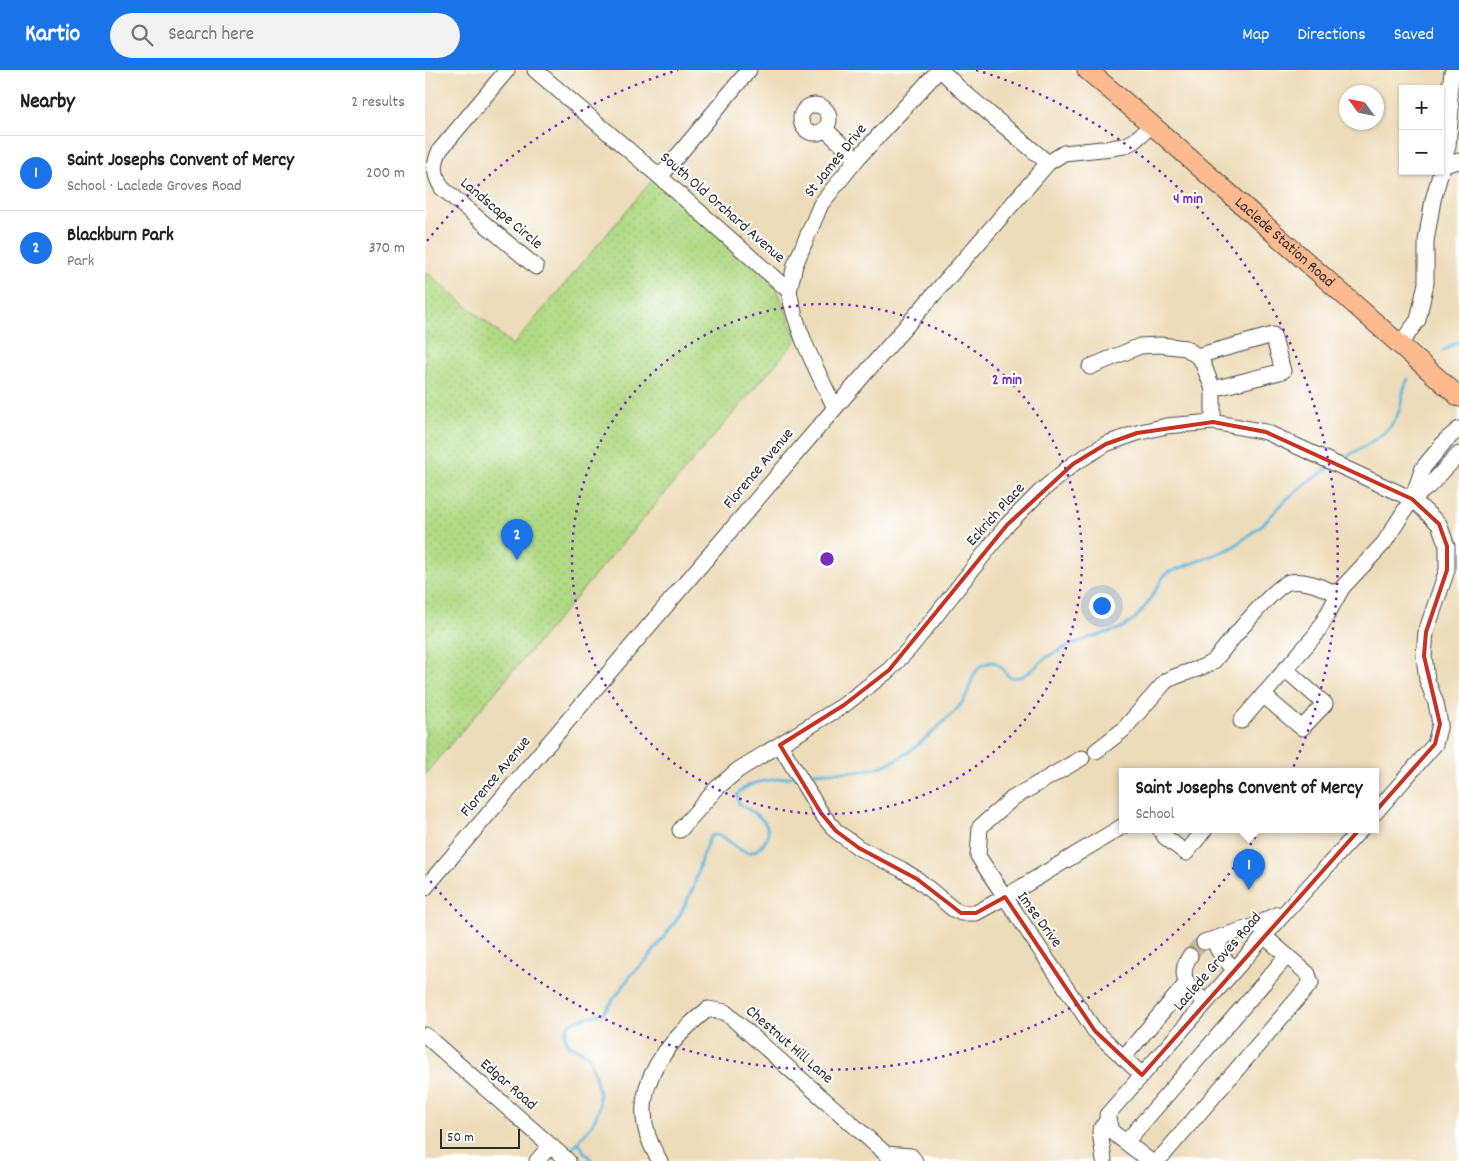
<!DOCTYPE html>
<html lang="en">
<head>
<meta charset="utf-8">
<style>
	body { margin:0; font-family:Dekko,sans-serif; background:#f2f2f2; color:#202124 }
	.controls { position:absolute; right:15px; top:15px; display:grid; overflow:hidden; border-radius:0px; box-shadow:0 1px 4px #0004 }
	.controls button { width:45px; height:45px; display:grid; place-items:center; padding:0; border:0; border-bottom:1px solid #e0e0e0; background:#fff; color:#202124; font:25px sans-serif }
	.compass { position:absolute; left:914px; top:15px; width:45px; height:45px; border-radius:50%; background:#fff; box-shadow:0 1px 4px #0004; rotate:303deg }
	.scale { position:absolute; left:15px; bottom:12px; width:80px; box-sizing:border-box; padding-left:5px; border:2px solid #2b2b2b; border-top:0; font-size:14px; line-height:18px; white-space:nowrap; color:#2b2b2b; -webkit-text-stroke:4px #fff; paint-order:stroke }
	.you { position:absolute; left:676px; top:535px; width:18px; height:18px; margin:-12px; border:4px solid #fff; border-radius:50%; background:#1a73e8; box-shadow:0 0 0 8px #1a73e833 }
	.badge { display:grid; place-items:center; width:32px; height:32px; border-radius:50%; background:#1a73e8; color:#fff; font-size:16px; font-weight:700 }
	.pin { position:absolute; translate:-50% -41px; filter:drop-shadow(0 1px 2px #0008) }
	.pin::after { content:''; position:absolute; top:26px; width:18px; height:15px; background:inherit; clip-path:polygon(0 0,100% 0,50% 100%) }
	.popup { position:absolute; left:694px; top:698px; width:260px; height:65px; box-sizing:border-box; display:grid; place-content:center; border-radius:0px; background:#fff; filter:drop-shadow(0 1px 4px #0005); font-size:16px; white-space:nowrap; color:#757577 }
	.popup b { font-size:19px; color:#202124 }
	.popup::after { content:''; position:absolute; left:50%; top:100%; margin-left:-10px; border:10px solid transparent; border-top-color:#fff }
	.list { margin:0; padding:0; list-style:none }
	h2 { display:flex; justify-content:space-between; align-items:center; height:65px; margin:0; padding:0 20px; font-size:21px }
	h2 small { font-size:16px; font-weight:400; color:#757577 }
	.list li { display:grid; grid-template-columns:32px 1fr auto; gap:15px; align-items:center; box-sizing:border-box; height:75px; padding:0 20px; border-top:1px solid #e0e0e0 }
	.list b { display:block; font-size:19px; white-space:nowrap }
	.list p { margin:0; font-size:16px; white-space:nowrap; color:#757577 }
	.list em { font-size:16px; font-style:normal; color:#757577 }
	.icon { flex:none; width:28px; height:28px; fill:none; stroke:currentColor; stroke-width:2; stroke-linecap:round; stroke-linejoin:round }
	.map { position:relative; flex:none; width:1034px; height:1091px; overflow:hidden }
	header { display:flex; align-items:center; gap:30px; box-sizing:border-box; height:70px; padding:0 25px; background:#1a73e8; color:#fff }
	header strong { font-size:24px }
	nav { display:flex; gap:28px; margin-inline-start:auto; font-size:18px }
	.search { width:350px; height:45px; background:#f2f2f2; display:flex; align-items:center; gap:12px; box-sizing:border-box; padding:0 18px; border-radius:28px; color:#757577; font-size:19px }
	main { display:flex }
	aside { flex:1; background:#fff }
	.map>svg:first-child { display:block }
	.park { fill:url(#park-dots); stroke:#6e8258 }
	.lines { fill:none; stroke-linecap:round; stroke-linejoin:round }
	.stream { stroke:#60b7dc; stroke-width:3 }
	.minor-tunnel { stroke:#c6b99d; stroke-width:15; stroke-dasharray:15 8; stroke-linecap:butt }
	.minor-casing { stroke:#484640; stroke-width:17 }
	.major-casing { stroke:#484640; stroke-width:21 }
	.minor { stroke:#fff; stroke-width:15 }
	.major { stroke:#fcba8e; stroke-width:19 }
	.marked { fill:none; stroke:#c8321e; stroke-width:4; stroke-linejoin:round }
	.ring { fill:none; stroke:#7b2cbf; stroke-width:2.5; stroke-dasharray:2.5 5 }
	.labels { text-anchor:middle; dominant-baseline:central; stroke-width:4; stroke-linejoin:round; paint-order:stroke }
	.street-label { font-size:16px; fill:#2b2b2b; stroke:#fff }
	.centre { fill:#7b2cbf; stroke:#fff; stroke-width:2.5 }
	.ring-label { font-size:15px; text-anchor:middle; font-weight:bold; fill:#7b2cbf; stroke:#fff; stroke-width:4; stroke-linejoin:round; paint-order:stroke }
</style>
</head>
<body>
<header>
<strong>Kartio</strong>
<div class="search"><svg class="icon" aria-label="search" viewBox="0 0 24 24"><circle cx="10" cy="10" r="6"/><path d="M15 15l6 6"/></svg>Search here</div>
<nav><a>Map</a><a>Directions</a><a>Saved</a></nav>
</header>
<main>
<aside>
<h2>Nearby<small>2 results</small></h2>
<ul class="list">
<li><span class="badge">1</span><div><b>Saint Josephs Convent of Mercy</b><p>School · Laclede Groves Road</p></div><em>200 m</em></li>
<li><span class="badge">2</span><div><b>Blackburn Park</b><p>Park</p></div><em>370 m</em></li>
</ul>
</aside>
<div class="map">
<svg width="1034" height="1091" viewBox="0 0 1034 1091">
	<defs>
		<pattern id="park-dots" width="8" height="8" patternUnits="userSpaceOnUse" patternTransform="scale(1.25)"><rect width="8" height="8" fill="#b1da85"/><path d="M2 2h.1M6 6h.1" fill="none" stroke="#98bb73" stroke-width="1.8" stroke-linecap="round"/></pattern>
	</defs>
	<rect width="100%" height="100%" fill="#fff"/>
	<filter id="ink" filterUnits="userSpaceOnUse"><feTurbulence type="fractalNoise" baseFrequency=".02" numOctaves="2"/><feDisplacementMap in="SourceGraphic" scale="10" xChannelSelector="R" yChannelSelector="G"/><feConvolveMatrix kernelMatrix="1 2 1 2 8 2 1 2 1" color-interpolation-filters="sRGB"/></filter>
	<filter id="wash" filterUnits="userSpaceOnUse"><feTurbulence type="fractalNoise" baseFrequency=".0096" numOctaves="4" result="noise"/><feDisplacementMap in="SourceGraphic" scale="20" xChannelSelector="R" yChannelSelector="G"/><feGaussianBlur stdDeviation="1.12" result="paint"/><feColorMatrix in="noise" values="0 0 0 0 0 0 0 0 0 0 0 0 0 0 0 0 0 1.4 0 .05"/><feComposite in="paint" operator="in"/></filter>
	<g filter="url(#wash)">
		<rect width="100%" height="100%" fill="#eddcb9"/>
		<path class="park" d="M 230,107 L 351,216 L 372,269 L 0,704 L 0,201 L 88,275 Z"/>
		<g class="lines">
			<g class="stream">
				<path d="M 1018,281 L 1034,271"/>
				<path d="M 915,391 C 932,379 964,366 972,346 C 978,334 976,320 983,309"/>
				<path d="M 378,705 C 398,700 417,703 436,701 C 476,696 500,669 528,643 C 533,638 539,631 542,624 C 547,610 549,593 569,592 L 575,596 L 583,606 C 599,613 610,595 622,587 C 635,579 650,573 664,568 C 678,563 696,561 707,551 C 721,539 729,522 738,507 L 742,503 L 807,478 L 838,454 L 863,428 L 883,412 L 905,397"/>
				<path d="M 154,1072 L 159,1082 L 168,1091"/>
				<path d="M 142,1085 C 178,1043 182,1041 164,987 C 159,979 151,980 144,975 C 142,972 140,968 140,964 C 142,946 167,949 179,942 L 207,904 L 222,890 L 255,845 L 269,816 L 277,786 L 285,767 L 289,765 C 304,764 310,784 326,782 C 332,781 335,778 339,773 C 353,754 327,741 314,734 L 312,725 C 323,709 352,710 370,706"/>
			</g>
		</g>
	</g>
	<g filter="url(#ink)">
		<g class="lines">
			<path class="minor-tunnel" d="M 765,886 L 773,876 L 779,872"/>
			<defs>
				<g id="minor">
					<path d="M 82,0 L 15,80 C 8,94 9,105 17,118 L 111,197"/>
					<path d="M 110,0 L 235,107 L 364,221 C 371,262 392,300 410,338"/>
					<path d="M 516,0 L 534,18 L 623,93"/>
					<circle cx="390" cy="49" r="14"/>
					<path d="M 400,59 L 432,89"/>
					<path d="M 1018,95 L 1034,91"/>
					<path d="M 235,107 L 324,0"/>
					<path d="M 364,221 L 370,195 L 396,134 L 432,89 L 514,0"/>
					<path d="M 975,274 L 993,250 L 1001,213 L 1001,171 L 1008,130 L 1023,76 L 1026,40 L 1024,23 L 1027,3 L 1029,0"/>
					<path d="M 772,286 L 848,265 L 858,301 L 788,319"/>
					<path d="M 665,297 L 715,276 L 735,275 L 761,278 L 776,289 L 788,319 L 788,352"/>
					<path d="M 987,429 L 998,398 L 1021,370 L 1034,359"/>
					<path d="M 838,625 L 877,658 L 900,634 L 860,599"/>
					<path d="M 816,651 L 892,563 L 917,518 L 959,473 L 987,429 L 1004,416 L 1034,384"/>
					<path d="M 355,675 L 396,743 L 411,761 L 434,778 L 476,799 L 492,809 L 528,839 L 536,843 L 551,843 L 580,827 L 670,961 L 717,1005"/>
					<path d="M 671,681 L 698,660 L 741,611 C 757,602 774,601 789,591 C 801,576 850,515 864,512 C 881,509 898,518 913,524"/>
					<path d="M 657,688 L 588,728 L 555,757 L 553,786 L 580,827 L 698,756"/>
					<path d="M 735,759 L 740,767 L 761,783 L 780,759"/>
					<path d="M 255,760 L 292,718 L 313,700 L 419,635 L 464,600 L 484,579 L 509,548 L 582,455 L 615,422 L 648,394 L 681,374 L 712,363 L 741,356 L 788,352 L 841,362 L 987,429 L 1014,454 L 1022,476 L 1022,500 L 1001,562 L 999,586 L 1002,610 L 1011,633 L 1015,654 L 1010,674 L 950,743"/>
					<path d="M 0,818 L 410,338 L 623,93 L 639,83 L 686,78 L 699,76 L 709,71 L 727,55"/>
					<path d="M 798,866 L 792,878 L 798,888 L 810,899"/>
					<path d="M 779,872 L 830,856 L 853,844"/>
					<path d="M 765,886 C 751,907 764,919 781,932"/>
					<path d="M 0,965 L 143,1091"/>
					<path d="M 698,988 L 761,914"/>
					<path d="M 701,1072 L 862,886"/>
					<path d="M 461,1084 L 486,1086 L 490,1091"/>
					<path d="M 112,1091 L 125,1076"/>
					<path d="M 235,1091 C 196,1030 234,978 283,939 L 300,942 L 461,1084 L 465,1091"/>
					<path d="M 679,1091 L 675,1061 L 683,1049"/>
					<path d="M 725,1091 L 686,1061 L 682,1045 L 865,837 L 936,759"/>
					<path d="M 731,1091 L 739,1084 L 886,913 L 883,904 L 839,866"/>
				</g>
				<g id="major">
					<path id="s1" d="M 662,0 L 727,55 L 1034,327"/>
				</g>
			</defs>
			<use href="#minor" class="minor-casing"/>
			<use href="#major" class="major-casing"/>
			<use href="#minor" class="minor"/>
			<use href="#major" class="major"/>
		</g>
	</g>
	<path class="marked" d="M 788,352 L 841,362 L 987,429 L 1014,454 L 1022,476 L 1022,500 L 1001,562 L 999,586 L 1015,654 L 1010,674 L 717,1005 L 670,961 L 580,827 L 551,843 L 536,843 L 492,809 L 434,778 L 411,761 L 396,743 L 355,675 L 419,635 L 464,600 L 582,455 L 648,394 L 681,374 L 712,363 Z"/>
	<g class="ring">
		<circle cx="402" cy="489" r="255"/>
		<path d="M2 171A511 511 0 0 1 253 0M551 0A511 511 0 1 1 2 807"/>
	</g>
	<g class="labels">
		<g class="street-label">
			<text transform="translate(411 91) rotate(-51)">St James Drive</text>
			<text transform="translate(297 138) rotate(41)">South Old Orchard Avenue</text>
			<text transform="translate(76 144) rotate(40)">Landscape Circle</text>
			<text stroke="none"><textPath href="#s1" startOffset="262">Laclede Station Road</textPath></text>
			<text transform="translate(334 399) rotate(-50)">Florence Avenue</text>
			<text transform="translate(571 445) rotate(-48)">Eckrich Place</text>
			<text transform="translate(71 707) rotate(-50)">Florence Avenue</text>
			<text transform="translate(614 850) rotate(54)">Imse Drive</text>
			<text transform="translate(793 892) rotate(-49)">Laclede Groves Road</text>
			<text transform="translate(364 975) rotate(41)">Chestnut Hill Lane</text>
			<text transform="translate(83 1015) rotate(41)">Edgar Road</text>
		</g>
	</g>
	<circle cx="402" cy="489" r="8" class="centre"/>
	<g class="ring-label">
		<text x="763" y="133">4 min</text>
		<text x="582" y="314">2 min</text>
	</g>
</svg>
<div class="controls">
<button>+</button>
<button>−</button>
</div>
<svg class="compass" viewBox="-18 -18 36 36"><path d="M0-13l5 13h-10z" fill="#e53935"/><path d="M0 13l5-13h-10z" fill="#757577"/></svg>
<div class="scale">50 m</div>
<div class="you"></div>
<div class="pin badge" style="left:824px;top:820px">1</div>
<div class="popup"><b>Saint Josephs Convent of Mercy</b>School</div>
<div class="pin badge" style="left:92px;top:490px">2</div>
</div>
</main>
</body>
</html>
